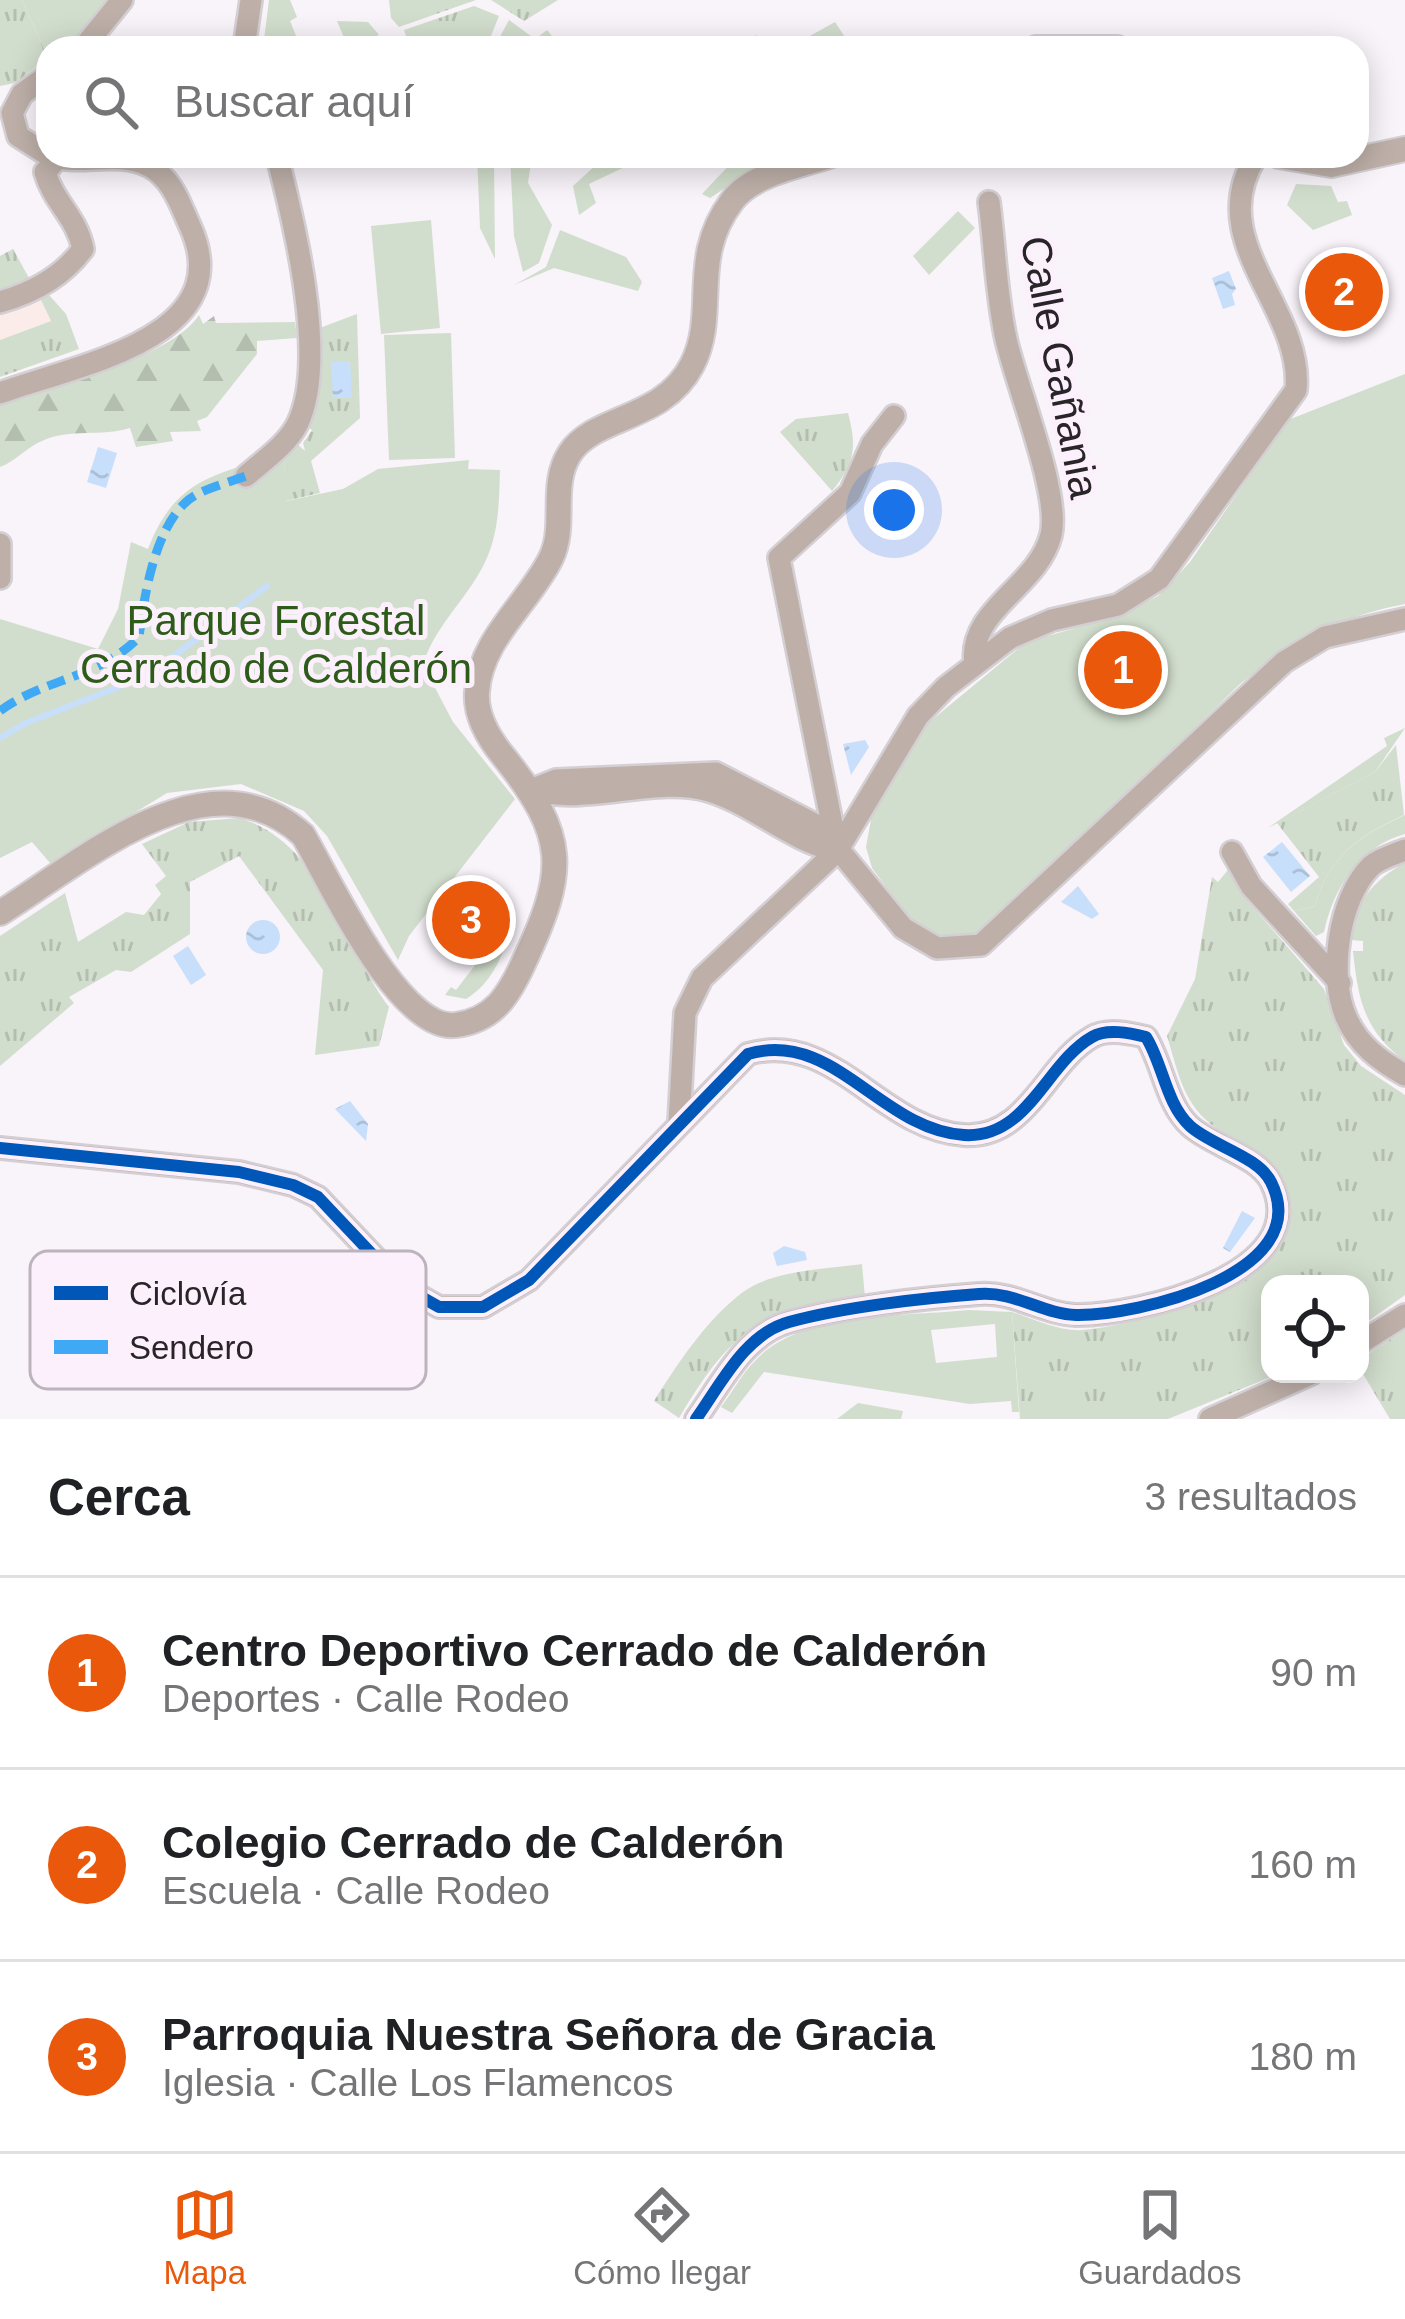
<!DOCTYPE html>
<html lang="es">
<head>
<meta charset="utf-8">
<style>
	body { margin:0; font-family:Arial,sans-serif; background:#f2f2f2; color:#202124 }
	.controls { position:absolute; right:36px; bottom:36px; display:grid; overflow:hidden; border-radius:24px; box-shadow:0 6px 30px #0003 }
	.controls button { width:108px; height:108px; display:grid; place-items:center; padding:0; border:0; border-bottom:3px solid #e0e0e0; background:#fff; color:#202124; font:60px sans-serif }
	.you { position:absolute; left:894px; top:510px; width:42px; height:42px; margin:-30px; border:9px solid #fff; border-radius:50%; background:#1a73e8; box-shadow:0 0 0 18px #1a73e833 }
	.badge { display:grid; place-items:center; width:78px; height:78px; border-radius:50%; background:#ea580c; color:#fff; font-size:39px; font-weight:700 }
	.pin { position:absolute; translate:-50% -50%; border:6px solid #fff; box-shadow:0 3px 12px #0006 }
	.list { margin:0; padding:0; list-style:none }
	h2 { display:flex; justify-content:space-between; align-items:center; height:156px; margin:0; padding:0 48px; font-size:51px }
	h2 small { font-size:39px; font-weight:400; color:#757577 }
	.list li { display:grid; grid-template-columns:78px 1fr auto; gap:36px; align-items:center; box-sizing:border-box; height:192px; padding:0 48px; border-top:3px solid #e0e0e0 }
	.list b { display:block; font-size:45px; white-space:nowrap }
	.list p { margin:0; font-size:39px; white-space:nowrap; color:#757577 }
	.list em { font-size:39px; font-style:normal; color:#757577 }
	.icon { flex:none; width:66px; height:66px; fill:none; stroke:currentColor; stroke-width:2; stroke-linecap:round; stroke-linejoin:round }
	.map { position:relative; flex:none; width:1405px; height:1419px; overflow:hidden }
	.search { position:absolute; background:#fff; box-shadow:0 6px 30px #0003; left:36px; right:36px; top:36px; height:132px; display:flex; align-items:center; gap:30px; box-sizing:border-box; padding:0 42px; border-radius:36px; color:#757577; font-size:45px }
	.sheet { height:732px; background:#fff }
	nav { display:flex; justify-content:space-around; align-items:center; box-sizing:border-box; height:168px; border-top:3px solid #e0e0e0; background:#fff; font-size:33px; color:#757577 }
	nav a { display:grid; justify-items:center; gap:6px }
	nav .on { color:#ea580c }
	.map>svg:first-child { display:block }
	.industrial { fill:#fbebe9 }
	.grass { fill:url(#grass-tufts) }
	.forest { fill:url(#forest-firs) }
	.green { fill:#d2decd; fill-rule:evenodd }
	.water { fill:url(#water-ripples) }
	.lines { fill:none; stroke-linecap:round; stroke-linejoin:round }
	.stream { stroke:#c7dffb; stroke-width:6 }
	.minor-casing { stroke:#d3cfd3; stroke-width:26 }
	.tertiary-casing { stroke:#d3cfd3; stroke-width:28 }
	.minor { stroke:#beb0a9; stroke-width:21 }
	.tertiary { stroke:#beb0a9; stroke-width:24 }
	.quiet { stroke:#3fa9f5; stroke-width:9; stroke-dasharray:18 9; stroke-linecap:butt }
	.cycleway-casing { stroke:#fcf0fd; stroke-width:20 }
	.cycleway { stroke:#0057b8; stroke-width:12 }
	.labels { text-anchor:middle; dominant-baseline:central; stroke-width:10; stroke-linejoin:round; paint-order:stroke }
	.street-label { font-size:42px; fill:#282428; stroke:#fcf0fd }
	.park-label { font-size:42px; fill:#2d5c18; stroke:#fcf0fd }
	.key { fill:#fcf0fd; stroke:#bcb3bd; stroke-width:3 }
	.key-label { font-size:33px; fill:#282428 }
</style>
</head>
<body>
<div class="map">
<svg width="1405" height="1419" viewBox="0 0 1405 1419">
	<defs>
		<pattern id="grass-tufts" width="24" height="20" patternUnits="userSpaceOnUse" patternTransform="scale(3)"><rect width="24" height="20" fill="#d2decd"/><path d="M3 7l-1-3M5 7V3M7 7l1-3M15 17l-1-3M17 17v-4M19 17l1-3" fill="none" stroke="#b4beb0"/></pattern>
		<pattern id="forest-firs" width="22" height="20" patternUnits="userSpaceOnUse" patternTransform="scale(3)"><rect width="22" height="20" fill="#d2decd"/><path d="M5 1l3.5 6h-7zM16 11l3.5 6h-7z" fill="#b4beb0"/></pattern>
		<pattern id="water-ripples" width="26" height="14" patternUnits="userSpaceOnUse" patternTransform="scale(3)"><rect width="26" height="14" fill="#c7dffb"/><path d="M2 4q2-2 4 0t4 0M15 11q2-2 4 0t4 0" fill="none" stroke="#abbfd7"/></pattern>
	</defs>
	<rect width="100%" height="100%" fill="#f9f3fa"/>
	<path class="industrial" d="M 41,300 L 51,321 L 0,340 L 0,315 Z"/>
	<g class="grass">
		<path d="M 0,0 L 22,0 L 48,58 L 15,83 L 0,86 Z"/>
		<path d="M 389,0 L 476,0 L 399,27 L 391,18 Z"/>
		<path d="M 491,0 L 558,0 L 524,21 Z"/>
		<path d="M 474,6 L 499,16 L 486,48 L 410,48 L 404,30 Z"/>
		<path d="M 13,249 L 29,278 L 0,290 L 0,256 Z"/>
		<path d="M 49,295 L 66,314 L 79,349 L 0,377 L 0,340 L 51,321 L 41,300 Z"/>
		<path d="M 357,314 L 360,418 L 311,461 L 320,493 L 285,501 L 284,454 L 295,442 L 305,451 L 303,443 L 312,430 L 306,425 L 317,395 L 317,329 Z"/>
		<path d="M 848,413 C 857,447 855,463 832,491 L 780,432 L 796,419 Z"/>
		<path d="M 1396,745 L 1404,815 C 1360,835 1328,857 1315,906 L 1294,911 L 1288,904 L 1319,877 L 1277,823 L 1375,772 Z"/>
		<path d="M 239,818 C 322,842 342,943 389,1007 L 379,1046 L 315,1055 L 323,970 L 239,856 L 190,882 L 190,934 L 131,972 L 116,970 L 69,997 L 74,1003 L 0,1066 L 0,936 L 65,893 L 78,942 L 126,912 L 144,915 L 161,894 L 155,885 L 166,876 L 142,844 L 189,822 Z"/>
		<path d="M 1405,863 L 1405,1061 C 1364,1031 1358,999 1353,951 L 1363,951 L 1363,941 L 1351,940 C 1353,904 1374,879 1405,863 Z"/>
		<path d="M 1228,870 L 1245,898 L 1324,989 L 1344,1045 L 1361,1066 L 1405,1095 L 1405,1295 L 1360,1327 L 1360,1284 L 1270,1284 L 1270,1374 L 1278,1374 L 1168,1419 L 1020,1419 L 1012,1312 C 1034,1319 1060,1332 1083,1330 C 1151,1323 1326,1279 1284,1180 C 1271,1148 1228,1142 1205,1119 C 1182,1098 1176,1065 1167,1036 L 1195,979 L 1212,877 L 1218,882 Z"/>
		<path d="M 862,1264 L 865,1298 C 759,1314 735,1324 679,1418 L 654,1401 C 678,1363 707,1319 743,1292 C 773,1270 826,1269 862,1264 Z"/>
		<path d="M 1405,1330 L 1405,1419 L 1390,1419 L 1360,1369 L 1360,1359 Z"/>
		<path d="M 858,1403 L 903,1411 L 901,1419 L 837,1419 Z"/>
	</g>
	<path class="forest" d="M 199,315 L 203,324 L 214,316 L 216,323 L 295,322 L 297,338 L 257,341 L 257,354 L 207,417 L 197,421 L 201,431 L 170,432 L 173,441 L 136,447 L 130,428 C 102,437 69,428 42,441 C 27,447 16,461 0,467 L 0,404 C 52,385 169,360 199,315 Z"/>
	<g class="green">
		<path d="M 22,0 L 107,0 C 91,20 75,48 48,48 L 48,58 Z"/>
		<path d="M 269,0 L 290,0 L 297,17 L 290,21 L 301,48 L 263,48 Z"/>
		<path d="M 509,20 L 535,39 L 547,30 L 562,48 L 494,48 Z"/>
		<path d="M 337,21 L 368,22 L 379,35 L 348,47 Z"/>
		<path d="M 835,22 L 852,48 L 765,48 L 755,35 L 790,47 Z"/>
		<path d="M 477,156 L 494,156 L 495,259 L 480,228 Z"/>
		<path d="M 510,156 L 532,156 L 528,183 L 552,225 L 539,263 L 523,272 L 514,236 Z"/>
		<path d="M 618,156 L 648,156 L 589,184 L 596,203 L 579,215 L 573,186 L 597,164 Z"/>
		<path d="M 754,156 L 758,166 L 710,198 L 702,194 L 735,159 Z"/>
		<path d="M 1296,184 L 1331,186 L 1338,202 L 1347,201 L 1352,215 L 1313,230 L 1287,205 Z"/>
		<path d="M 958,211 L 975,228 L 929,275 L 913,256 Z"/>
		<path d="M 431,220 L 440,328 L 381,334 L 371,226 Z"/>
		<path d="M 560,230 L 626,257 L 642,282 L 638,291 L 554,268 L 514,285 L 546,267 Z"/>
		<path d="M 451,333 L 455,458 L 389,460 L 384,335 Z"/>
		<path d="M 1405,374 L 1405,604 C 1341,616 1291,643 1240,684 L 994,924 L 966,938 L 937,936 L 907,915 L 872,868 L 866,847 L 872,814 L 927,724 L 1026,642 L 1122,615 L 1158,596 L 1190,562 L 1288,420 Z"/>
		<path d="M 284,454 L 286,501 L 343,489 L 378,469 L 469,460 L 468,469 L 500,470 C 499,504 499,539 481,570 C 462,604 434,628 423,665 L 453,722 L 515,799 L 409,936 L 398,960 L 327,836 L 304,811 L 241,784 L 167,793 L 51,864 L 32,842 L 0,858 L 0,619 L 98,649 L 118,609 L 131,542 L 148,549 C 175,478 216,474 284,454 Z"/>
		<path d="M 1405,728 L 1375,772 L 1268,828 L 1387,746 L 1384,738 Z"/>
		<path d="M 1405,815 L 1405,834 C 1359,847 1334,887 1324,932 L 1316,936 L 1294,911 L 1315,906 C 1328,857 1360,835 1405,815 Z"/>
		<path d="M 506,925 L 512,929 C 501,957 493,982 466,999 L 445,995 L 451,987 L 456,990 Z"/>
		<path d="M 969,1310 L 1012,1312 L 1019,1412 L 1012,1412 L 1011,1401 L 970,1404 L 764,1372 L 732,1413 L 721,1407 C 732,1393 741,1375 754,1362 C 800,1310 905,1317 969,1310 ZM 995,1324 L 997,1357 L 936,1363 L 931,1330 Z"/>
	</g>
	<g class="water">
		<path d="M 1229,271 L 1236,289 L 1232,294 L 1235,305 L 1223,309 L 1212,278 Z"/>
		<path d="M 350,361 L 352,398 L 333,398 L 331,362 Z"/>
		<path d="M 98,447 L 117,453 L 106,488 L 87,482 Z"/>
		<path d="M 865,740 L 869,747 L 851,775 L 843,744 Z"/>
		<path d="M 1282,842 L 1310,876 L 1291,892 L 1263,857 Z"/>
		<path d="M 1078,886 L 1099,914 L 1092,919 L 1061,902 Z"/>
		<circle cx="263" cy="937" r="17"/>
		<path d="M 188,946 L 206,975 L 191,985 L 173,956 Z"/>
		<path d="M 350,1101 L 368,1124 L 366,1141 L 335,1109 Z"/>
		<path d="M 1242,1211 L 1255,1218 L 1230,1252 L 1223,1248 Z"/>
		<path d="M 784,1246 L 805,1252 L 807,1260 L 777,1266 L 773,1253 Z"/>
	</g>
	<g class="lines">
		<path class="stream" d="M 0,738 L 26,723 L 147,676 L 267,586"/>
		<defs>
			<g id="minor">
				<path d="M 83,48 L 122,0"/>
				<path d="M 244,48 L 251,0"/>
				<path d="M 48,75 L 22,94 L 12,113 L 18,136 L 48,155"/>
				<path d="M 0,302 C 32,293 63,276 83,249 C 77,217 53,202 45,172 L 57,159"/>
				<path d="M 0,393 C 76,365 241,338 190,226 C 180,204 172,178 149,166 C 116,150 83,166 50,156"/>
				<path d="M 246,476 C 263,461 288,444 298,423 C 328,359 294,222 277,156"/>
				<path d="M 0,544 L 0,578"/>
				<path d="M 975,664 C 967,610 1038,587 1051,535 C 1061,494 1016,385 1006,339 C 996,294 995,247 989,202"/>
				<path d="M 531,790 L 556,780 L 716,773 L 820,827 L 903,928 L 937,948 L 981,945 L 1284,662 L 1325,637 L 1405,619"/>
				<path d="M 531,790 C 589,806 655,775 709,791 C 755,805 790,841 837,851"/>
				<path d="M 836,844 L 779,558 L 850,493 L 872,444 L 894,416"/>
				<path d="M 1405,850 C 1395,854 1379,859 1371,866 C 1338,899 1328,976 1346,1017 C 1358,1045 1380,1061 1405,1075"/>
				<path d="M 1232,852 L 1251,886 L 1340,983"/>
				<path d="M 679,1123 L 685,1013 L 702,978 L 837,851 L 918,716 L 946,687 L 1010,638 L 1052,620 L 1118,605 L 1159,579 L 1296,390 C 1304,307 1202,242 1256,156"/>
				<path d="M 0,1148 L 239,1172 L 293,1185 L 318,1197 L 402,1286 L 439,1307 L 483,1307 L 529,1280 L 748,1054 C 834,1029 881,1130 964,1135 C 1028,1139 1046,1063 1092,1037 C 1107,1028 1130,1033 1146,1037 C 1163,1064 1166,1104 1190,1126 C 1212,1146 1258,1156 1271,1182 C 1317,1274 1136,1316 1076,1315 C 1043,1314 1014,1291 979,1294 C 922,1298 844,1307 789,1322 C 745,1334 721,1384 696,1419"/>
				<path d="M 1360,1343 L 1405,1315"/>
				<path d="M 1210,1419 L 1311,1374"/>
			</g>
			<g id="tertiary">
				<path d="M 1036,48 L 1117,48"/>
				<path d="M 1279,156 L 1331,165 L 1405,149"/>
				<path d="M 0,913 C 84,861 208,749 303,835 C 329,879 399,1033 456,1025 C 494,1020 509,995 524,962 C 567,870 568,837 504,757 C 490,740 475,716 477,692 C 480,639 529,603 551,558 C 567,525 549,485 570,453 C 595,415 663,421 692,365 C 719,313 688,259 732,201 C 752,174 799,166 829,156"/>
			</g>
		</defs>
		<use href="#minor" class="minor-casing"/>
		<use href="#tertiary" class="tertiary-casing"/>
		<use href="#minor" class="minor"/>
		<use href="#tertiary" class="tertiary"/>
		<path class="quiet" d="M 0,711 C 44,678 99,679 139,637 C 144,597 154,532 185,503 C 199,489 228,483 246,476"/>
		<defs>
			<path id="cycleway" d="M 0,1148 L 239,1172 L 293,1185 L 318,1197 L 402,1286 L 439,1307 L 483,1307 L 529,1280 L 748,1054 C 834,1029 881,1130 964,1135 C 1028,1139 1046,1063 1092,1037 C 1107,1028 1130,1033 1146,1037 C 1163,1064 1166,1104 1190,1126 C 1212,1146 1258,1156 1271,1182 C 1317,1274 1136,1316 1076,1315 C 1043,1314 1014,1291 979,1294 C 922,1298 844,1307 789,1322 C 745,1334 721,1384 696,1419"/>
		</defs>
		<use href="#cycleway" class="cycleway-casing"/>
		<use href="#cycleway" class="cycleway"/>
	</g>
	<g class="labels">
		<g class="street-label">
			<text transform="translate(1060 367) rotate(79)">Calle Gañania</text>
		</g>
		<g class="park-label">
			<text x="276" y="620">Parque Forestal<tspan x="276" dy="48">Cerrado de Calderón</tspan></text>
		</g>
	</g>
	<rect x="30" y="1251" width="396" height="138" rx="18" class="key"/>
	<rect x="54" y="1286" width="54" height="14" fill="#0057b8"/>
	<rect x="54" y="1340" width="54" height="14" fill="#3fa9f5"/>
	<g class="key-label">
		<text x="129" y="1305">Ciclovía</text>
		<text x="129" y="1359">Sendero</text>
	</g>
</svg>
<div class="controls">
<button><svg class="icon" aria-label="locate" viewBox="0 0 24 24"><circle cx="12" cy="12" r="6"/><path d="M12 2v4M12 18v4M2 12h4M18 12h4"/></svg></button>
</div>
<div class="you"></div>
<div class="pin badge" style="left:1123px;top:670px">1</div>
<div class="pin badge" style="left:1344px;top:292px">2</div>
<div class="pin badge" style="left:471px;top:920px">3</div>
<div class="search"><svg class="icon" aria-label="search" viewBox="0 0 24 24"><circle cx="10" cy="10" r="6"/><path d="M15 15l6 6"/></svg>Buscar aquí</div>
</div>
<section class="sheet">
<h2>Cerca<small>3 resultados</small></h2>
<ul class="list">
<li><span class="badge">1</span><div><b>Centro Deportivo Cerrado de Calderón</b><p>Deportes · Calle Rodeo</p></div><em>90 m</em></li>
<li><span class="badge">2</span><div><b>Colegio Cerrado de Calderón</b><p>Escuela · Calle Rodeo</p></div><em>160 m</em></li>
<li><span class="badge">3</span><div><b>Parroquia Nuestra Señora de Gracia</b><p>Iglesia · Calle Los Flamencos</p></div><em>180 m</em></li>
</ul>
</section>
<nav>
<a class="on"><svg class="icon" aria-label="map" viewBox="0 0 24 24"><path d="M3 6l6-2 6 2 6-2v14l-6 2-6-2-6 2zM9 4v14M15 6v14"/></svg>Mapa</a>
<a><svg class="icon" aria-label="directions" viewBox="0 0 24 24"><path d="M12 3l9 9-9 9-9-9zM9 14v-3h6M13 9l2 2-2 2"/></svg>Cómo llegar</a>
<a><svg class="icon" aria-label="saved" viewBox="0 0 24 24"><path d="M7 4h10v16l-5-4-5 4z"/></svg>Guardados</a>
</nav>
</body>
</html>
